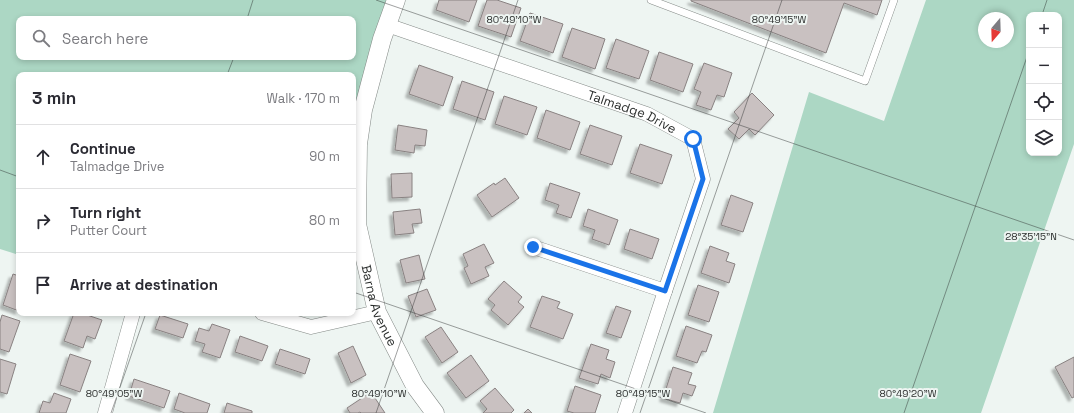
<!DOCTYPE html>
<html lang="en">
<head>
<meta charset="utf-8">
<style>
	body { margin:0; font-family:"Space Grotesk",sans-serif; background:#f7f7f7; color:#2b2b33 }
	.controls { position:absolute; right:12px; top:12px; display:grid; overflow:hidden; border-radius:8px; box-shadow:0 2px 6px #0003 }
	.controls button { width:36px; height:36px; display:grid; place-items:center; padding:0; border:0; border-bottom:1px solid #e1e1e2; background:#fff; color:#2b2b33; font:20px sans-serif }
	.compass { position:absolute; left:978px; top:12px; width:36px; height:36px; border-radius:50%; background:#fff; box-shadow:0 2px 6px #0003; rotate:199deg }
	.stop { position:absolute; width:12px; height:12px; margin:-9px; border:3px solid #1a73e8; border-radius:50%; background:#fff }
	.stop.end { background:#1a73e8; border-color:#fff; box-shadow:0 1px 4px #0008 }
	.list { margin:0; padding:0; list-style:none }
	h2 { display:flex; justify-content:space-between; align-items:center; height:52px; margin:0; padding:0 16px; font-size:17px }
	h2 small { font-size:13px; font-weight:400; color:#7c7c81 }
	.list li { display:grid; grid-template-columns:26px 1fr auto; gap:12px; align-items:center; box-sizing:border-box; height:64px; padding:0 16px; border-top:1px solid #e1e1e2 }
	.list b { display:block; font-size:15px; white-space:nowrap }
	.list p { margin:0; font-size:13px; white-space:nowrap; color:#7c7c81 }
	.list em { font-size:13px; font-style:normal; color:#7c7c81 }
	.icon { flex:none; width:22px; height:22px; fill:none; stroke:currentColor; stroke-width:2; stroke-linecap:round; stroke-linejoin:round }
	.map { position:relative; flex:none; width:1074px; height:413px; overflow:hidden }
	.search { position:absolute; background:#fff; box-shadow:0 2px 6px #0003; left:16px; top:16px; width:340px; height:44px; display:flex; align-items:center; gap:10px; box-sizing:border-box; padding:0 14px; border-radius:8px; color:#7c7c81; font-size:15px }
	.panel { position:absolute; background:#fff; box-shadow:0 2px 6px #0003; left:16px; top:72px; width:340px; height:244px; border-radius:8px }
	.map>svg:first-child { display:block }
	.green { fill:#acd7c4; fill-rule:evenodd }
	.building { fill:#c9c1c1; stroke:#898282; filter:url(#shadow) }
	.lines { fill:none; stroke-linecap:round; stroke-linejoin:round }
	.service-casing { stroke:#848a87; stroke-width:8 }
	.minor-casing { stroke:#848a87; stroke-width:15 }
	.tertiary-casing { stroke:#848a87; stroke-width:19 }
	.service { stroke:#fff; stroke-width:7 }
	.minor { stroke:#fff; stroke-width:14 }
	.tertiary { stroke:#fff; stroke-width:18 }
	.route { stroke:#1a73e8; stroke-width:5 }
	.ticks { fill:none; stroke:#2c2f2e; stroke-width:1; stroke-opacity:0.45 }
	.labels { text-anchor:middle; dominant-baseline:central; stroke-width:4; stroke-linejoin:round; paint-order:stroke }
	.street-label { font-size:13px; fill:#2c2f2e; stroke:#eef5f2 }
	.ticks-label { font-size:10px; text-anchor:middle; fill:#2c2f2e; stroke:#eef5f2; stroke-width:4; stroke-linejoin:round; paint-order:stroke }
</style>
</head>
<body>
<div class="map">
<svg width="1074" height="413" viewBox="0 0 1074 413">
	<defs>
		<filter id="shadow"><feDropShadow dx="-3.5" dy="3.5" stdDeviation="1" flood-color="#0004"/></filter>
	</defs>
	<rect width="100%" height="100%" fill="#eef5f2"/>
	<g class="green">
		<path d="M 0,0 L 389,0 L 353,133 L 353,75 L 19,75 L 19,255 L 0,249 ZM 19,19 L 353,19 L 353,57 L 19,57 Z"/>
		<path d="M 926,0 L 1074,0 L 1074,144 L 981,413 L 713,413 L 809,92 L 884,121 ZM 1029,15 L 1059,15 L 1059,153 L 1029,153 ZM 984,18 L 1008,18 L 1008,42 L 984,42 Z"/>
	</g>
	<g class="building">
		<path d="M 439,0 L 477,0 L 469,22 L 436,10 Z"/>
		<path d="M 487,0 L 497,0 L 521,8 L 511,37 L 478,26 Z"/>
		<path d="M 691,0 L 882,0 L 877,15 L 844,3 L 826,53 L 691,1 Z"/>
		<path d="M 530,13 L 563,24 L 553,53 L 520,41 Z"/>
		<path d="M 572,28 L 605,39 L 595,69 L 562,57 Z"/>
		<path d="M 616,39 L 649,51 L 639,79 L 606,68 Z"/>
		<path d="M 659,52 L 693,64 L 683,92 L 650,80 Z"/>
		<path d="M 704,63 L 732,73 L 724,97 L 717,95 L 711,110 L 696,105 L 701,92 L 694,89 Z"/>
		<path d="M 419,65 L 453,77 L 443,106 L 409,94 Z"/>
		<path d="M 462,81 L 494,92 L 485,120 L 453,109 Z"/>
		<path d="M 752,93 L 774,115 L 755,135 L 749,129 L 739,139 L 728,129 L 739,118 L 734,112 Z"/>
		<path d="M 504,96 L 537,107 L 527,135 L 495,124 Z"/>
		<path d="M 546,110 L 580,122 L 570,150 L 537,138 Z"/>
		<path d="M 398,125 L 427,130 L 425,146 L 415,145 L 414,153 L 395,150 Z"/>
		<path d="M 590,125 L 622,136 L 612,165 L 580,154 Z"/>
		<path d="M 640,144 L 672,155 L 662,184 L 630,173 Z"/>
		<path d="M 412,173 L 412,197 L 392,198 L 391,174 Z"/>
		<path d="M 505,178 L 519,198 L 492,217 L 477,195 L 494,183 L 495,185 Z"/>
		<path d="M 550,183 L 580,193 L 571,218 L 556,213 L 559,205 L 545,200 Z"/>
		<path d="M 731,195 L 753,203 L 743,232 L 721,225 Z"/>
		<path d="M 420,209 L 422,223 L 412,224 L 414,233 L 395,235 L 393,212 Z"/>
		<path d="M 588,209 L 618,220 L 609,245 L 592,239 L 595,230 L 583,226 Z"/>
		<path d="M 630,229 L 659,239 L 652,259 L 624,249 Z"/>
		<path d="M 484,244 L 494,263 L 485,267 L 489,276 L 471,284 L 464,268 L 468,266 L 463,254 Z"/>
		<path d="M 710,246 L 729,253 L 726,261 L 735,264 L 729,283 L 701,273 Z"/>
		<path d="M 419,255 L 425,279 L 406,283 L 400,260 Z"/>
		<path d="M 13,274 L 19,276 L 19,311 L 3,305 Z"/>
		<path d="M 504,281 L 522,297 L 518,302 L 524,307 L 508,325 L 491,310 L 495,305 L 488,299 Z"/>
		<path d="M 698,285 L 719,292 L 709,322 L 688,315 Z"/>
		<path d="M 427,289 L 436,310 L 416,317 L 408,296 Z"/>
		<path d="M 542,296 L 560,302 L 557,308 L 573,314 L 563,339 L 530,327 Z"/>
		<path d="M 616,306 L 631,311 L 621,338 L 606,333 Z"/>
		<path d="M 74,313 L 81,313 L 102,320 L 95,339 L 87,336 L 83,348 L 64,341 Z"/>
		<path d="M 2,315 L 20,321 L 9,352 L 0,349 L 0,322 Z"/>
		<path d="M 160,315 L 188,324 L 183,338 L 155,329 Z"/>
		<path d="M 212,324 L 230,330 L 220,358 L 202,352 L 205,344 L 195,341 L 199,328 L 209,331 Z"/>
		<path d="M 686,326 L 712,335 L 706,352 L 702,351 L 697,363 L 676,356 Z"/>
		<path d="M 441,327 L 458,352 L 442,363 L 425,337 Z"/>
		<path d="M 240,336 L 268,346 L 262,361 L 235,352 Z"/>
		<path d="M 591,344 L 609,350 L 606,359 L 615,362 L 610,378 L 601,374 L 598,384 L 579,378 Z"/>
		<path d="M 353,346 L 366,375 L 351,383 L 338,353 Z"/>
		<path d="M 280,349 L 310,359 L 305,374 L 275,364 Z"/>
		<path d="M 70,354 L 91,361 L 80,392 L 60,385 Z"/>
		<path d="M 471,355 L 489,381 L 466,398 L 447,373 Z"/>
		<path d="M 1074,357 L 1074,397 L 1072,398 L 1055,367 Z"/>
		<path d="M 0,359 L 16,364 L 7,394 L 0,392 Z"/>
		<path d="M 673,367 L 692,373 L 688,384 L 696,386 L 692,396 L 683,393 L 680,403 L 663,398 Z"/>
		<path d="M 134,379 L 170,391 L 164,408 L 129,396 Z"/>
		<path d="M 575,386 L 601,395 L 595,413 L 574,413 L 567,411 Z"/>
		<path d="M 495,388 L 514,410 L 511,413 L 483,413 L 487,409 L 480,401 Z"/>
		<path d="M 371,392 L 385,413 L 361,413 L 360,412 L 358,413 L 350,413 L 347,408 Z"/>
		<path d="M 54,393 L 71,399 L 66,413 L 39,413 L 43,401 L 50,403 Z"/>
		<path d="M 179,393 L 210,404 L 207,413 L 185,413 L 174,409 Z"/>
		<path d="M 227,403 L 252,411 L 252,413 L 224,413 Z"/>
		<path d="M 528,409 L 532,413 L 524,413 Z"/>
	</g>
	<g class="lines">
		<defs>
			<path id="service" d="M 651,0 L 865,81 L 894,0"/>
			<g id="minor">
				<path id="s1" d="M 387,25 L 647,114 L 693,139 L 703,179 L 665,291 L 625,413"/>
				<path d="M 533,247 L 665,291"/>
				<path d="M 262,313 L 311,327 L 377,312"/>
				<path d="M 105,413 L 133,313"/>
			</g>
			<g id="tertiary">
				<path id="s2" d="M 396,0 L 382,39 L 363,110 L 358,144 L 357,224 L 377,312 L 415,386 L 435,413"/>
			</g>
		</defs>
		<use href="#service" class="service-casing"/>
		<use href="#minor" class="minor-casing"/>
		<use href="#tertiary" class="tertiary-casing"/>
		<use href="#service" class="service"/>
		<use href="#minor" class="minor"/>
		<use href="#tertiary" class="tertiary"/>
	</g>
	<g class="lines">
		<path class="route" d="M 533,247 L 665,291 L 703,179 L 693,139"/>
	</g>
	<path class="ticks" d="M 376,0 L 1074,240M 1042,15 L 1047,0M 247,19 L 253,0M 227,75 L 234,57M 0,170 L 19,177M 353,292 L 706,413M 111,413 L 146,313M 376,413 L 518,0M 640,413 L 782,0M 904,413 L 1029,51"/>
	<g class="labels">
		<g class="street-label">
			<text stroke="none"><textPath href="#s1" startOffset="260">Talmadge Drive</textPath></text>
			<text stroke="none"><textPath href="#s2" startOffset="314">Barna Avenue</textPath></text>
		</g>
	</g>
	<g class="ticks-label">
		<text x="514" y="23">80°49'10"W</text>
		<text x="779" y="23">80°49'15"W</text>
		<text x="1031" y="240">28°35'15"N</text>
		<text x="114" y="397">80°49'05"W</text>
		<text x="379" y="397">80°49'10"W</text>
		<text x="643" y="397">80°49'15"W</text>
		<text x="908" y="397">80°49'20"W</text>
	</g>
</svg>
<div class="controls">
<button>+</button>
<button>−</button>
<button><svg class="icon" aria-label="locate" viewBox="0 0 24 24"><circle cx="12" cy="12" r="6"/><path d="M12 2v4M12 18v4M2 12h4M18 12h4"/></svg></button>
<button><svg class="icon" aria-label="layers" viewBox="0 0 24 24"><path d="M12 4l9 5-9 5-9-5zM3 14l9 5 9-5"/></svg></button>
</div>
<svg class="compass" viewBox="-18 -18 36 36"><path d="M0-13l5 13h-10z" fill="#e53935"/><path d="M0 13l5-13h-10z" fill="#7c7c81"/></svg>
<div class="stop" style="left:693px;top:139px"></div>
<div class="stop end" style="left:533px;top:247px"></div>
<div class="search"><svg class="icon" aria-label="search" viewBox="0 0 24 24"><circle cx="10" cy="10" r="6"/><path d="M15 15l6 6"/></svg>Search here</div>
<section class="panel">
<h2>3 min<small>Walk · 170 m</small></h2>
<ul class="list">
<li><svg class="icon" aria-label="ahead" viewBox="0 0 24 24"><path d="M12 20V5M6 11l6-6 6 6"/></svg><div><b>Continue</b><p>Talmadge Drive</p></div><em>90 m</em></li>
<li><svg class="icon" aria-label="right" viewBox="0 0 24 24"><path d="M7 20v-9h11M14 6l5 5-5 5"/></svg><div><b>Turn right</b><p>Putter Court</p></div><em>80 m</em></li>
<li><svg class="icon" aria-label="arrive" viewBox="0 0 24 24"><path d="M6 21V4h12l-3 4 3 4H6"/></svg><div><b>Arrive at destination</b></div></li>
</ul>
</section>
</div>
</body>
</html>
